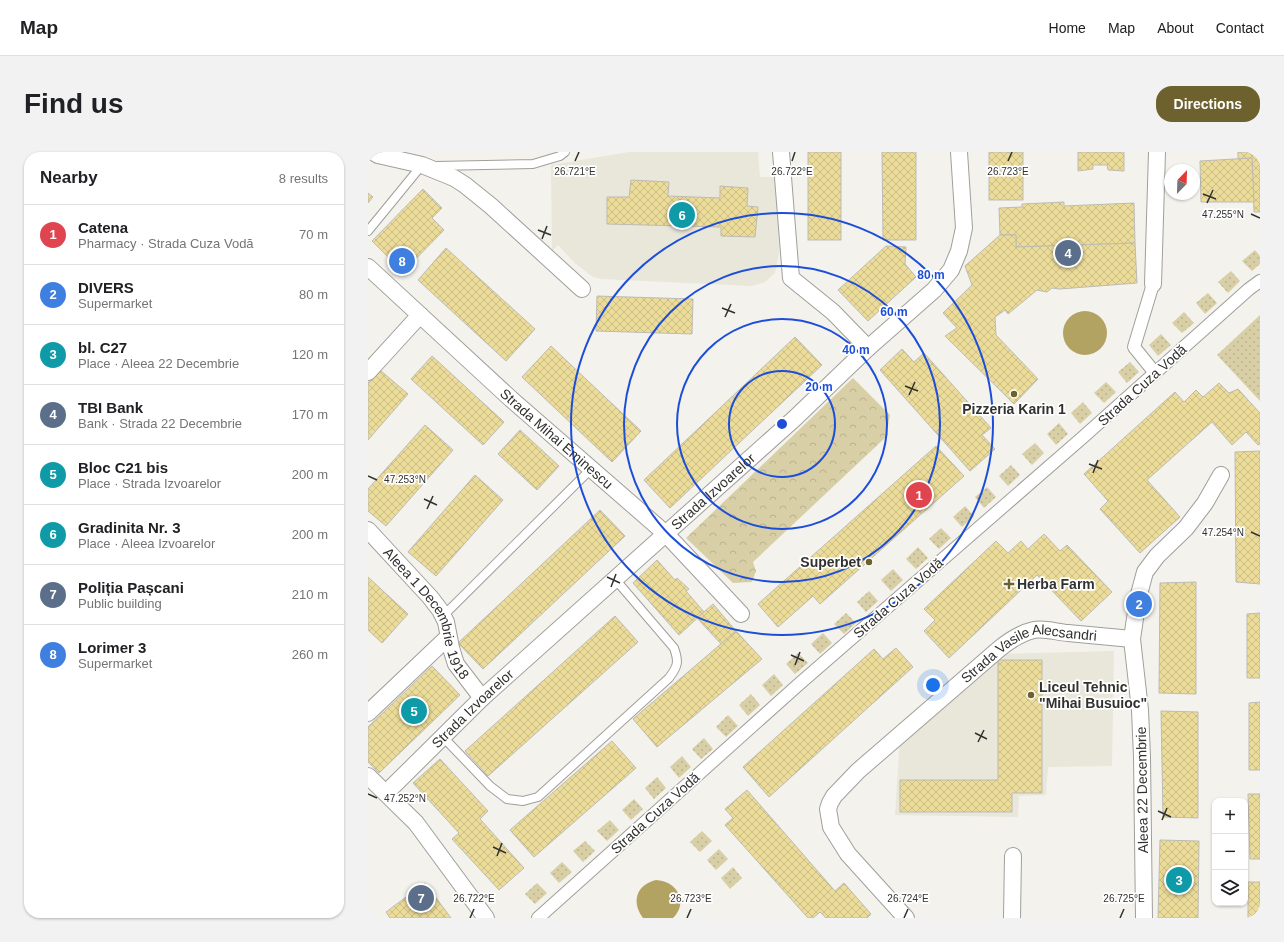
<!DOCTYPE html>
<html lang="en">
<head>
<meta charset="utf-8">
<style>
	body { margin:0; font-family:Arial,sans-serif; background:#f2f2f2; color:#202124 }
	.controls { position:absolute; right:12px; bottom:12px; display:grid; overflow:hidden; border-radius:8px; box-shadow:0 1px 3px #0004 }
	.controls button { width:36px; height:36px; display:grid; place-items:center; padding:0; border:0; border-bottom:1px solid #e0e0e0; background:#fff; color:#202124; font:20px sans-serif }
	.compass { position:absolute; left:796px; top:12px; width:36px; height:36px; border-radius:50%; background:#fff; box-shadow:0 1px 3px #0004; rotate:23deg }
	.you { position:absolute; left:565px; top:533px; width:14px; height:14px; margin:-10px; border:3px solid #fff; border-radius:50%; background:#1a73e8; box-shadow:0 0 0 6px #1a73e833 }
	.badge { display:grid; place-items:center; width:26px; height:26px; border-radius:50%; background:#6d612e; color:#fff; font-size:13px; font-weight:700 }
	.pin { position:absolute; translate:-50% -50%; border:2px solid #fff; box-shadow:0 1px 4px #0006 }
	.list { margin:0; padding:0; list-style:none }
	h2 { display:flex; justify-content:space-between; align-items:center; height:52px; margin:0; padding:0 16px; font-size:17px }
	h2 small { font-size:13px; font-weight:400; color:#757577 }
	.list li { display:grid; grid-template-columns:26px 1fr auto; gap:12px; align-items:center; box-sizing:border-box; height:60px; padding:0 16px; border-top:1px solid #e0e0e0 }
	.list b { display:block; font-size:15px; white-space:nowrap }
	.list p { margin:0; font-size:13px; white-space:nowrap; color:#757577 }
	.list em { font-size:13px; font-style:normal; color:#757577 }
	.icon { flex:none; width:22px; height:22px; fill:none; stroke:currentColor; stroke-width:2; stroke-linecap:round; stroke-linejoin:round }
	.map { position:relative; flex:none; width:892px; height:766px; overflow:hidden; border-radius:16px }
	header { display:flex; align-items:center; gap:24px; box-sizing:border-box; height:56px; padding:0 20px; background:#fff; border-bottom:1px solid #e0e0e0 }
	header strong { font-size:19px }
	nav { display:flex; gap:22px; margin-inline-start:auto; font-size:14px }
	.intro { display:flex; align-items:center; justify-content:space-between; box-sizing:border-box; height:96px; padding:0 24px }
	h1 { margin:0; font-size:28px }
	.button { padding:10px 18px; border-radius:16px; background:#6d612e; color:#fff; font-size:14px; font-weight:700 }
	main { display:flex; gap:24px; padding:0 24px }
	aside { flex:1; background:#fff; border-radius:16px; box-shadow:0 1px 3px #0004 }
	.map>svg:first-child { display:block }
	.built { fill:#e9e6da }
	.grass { fill:url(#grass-dots) }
	.park { fill:url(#park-crowns) }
	.water { fill:#b3a362 }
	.building { fill:url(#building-cross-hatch); stroke:#bcbbb6 }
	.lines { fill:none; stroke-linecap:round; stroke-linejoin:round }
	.service-casing { stroke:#a19f9b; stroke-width:10 }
	.pedestrian-casing { stroke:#a19f9b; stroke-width:14 }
	.minor-casing { stroke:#a19f9b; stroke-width:18 }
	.service { stroke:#fff; stroke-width:8 }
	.pedestrian { stroke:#fff; stroke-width:12 }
	.minor { stroke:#fff; stroke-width:16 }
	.ticks { fill:none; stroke:#31312f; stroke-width:1.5 }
	.ring { fill:none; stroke:#1d4ed8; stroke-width:2 }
	.poi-dot { fill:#6d612e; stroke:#fff; stroke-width:1.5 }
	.labels { text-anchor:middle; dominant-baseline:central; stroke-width:3.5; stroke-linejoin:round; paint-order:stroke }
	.street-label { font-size:14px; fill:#31312f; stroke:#fff }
	.poi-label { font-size:14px; font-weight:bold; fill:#31312f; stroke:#fff; text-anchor:start }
	.ticks-label { font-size:10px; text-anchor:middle; fill:#31312f; stroke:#fff; stroke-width:3.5; stroke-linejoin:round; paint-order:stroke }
	.centre { fill:#1d4ed8; stroke:#fff; stroke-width:2 }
	.ring-label { font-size:12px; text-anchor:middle; font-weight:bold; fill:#1d4ed8; stroke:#fff; stroke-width:3.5; stroke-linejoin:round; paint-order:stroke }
</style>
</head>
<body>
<header>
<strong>Map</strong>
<nav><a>Home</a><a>Map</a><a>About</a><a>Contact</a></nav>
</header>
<div class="intro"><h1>Find us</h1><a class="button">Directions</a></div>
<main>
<aside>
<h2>Nearby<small>8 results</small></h2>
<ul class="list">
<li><span class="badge" style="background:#e0444e">1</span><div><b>Catena</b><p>Pharmacy · Strada Cuza Vodă</p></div><em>70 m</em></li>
<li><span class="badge" style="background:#3f7fe0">2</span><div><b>DIVERS</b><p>Supermarket</p></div><em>80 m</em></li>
<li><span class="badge" style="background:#0f9aa8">3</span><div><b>bl. C27</b><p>Place · Aleea 22 Decembrie</p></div><em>120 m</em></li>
<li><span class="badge" style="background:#5c6f8a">4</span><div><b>TBI Bank</b><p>Bank · Strada 22 Decembrie</p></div><em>170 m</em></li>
<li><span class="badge" style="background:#0f9aa8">5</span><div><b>Bloc C21 bis</b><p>Place · Strada Izvoarelor</p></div><em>200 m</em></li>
<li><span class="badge" style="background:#0f9aa8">6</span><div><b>Gradinita Nr. 3</b><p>Place · Aleea Izvoarelor</p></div><em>200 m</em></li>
<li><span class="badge" style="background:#5c6f8a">7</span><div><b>Poliția Pașcani</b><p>Public building</p></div><em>210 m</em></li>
<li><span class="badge" style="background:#3f7fe0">8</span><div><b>Lorimer 3</b><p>Supermarket</p></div><em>260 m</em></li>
</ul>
</aside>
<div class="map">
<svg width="892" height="766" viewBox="0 0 892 766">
	<defs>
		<pattern id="grass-dots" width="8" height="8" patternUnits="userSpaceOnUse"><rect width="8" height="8" fill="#d8cfa6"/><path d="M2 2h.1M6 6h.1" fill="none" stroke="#bab28f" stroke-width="1.8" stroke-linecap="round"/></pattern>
		<pattern id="park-crowns" width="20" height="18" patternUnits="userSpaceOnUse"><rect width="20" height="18" fill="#d8cfa6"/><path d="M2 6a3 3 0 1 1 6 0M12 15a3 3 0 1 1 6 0" fill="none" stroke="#bab28f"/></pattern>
		<pattern id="building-cross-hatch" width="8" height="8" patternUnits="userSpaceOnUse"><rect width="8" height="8" fill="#ecdc99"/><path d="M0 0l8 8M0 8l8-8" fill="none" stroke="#cbbd84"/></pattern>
	</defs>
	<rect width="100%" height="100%" fill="#f4f2ed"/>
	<g class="built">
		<path d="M 261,0 L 390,0 L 392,25 L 409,25 L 411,101 L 407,121 L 397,130 L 384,134 L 234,127 L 225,125 L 208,112 L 190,93 L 184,99 L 183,13 Z"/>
		<path d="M 746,499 L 744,614 L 680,615 L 678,643 L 651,644 L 650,665 L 527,663 L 532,585 L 629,502 Z"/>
	</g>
	<g class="grass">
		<path d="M 887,98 L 892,104 L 892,112 L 884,119 L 874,109 Z"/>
		<path d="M 863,119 L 872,129 L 860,141 L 850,130 Z"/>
		<path d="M 840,141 L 849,151 L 837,162 L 828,151 Z"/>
		<path d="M 816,160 L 826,171 L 814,181 L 804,171 Z"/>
		<path d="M 892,163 L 892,249 L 849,203 Z"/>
		<path d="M 793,182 L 803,193 L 790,204 L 781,193 Z"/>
		<path d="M 762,210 L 771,220 L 759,231 L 750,220 Z"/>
		<path d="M 738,230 L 748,240 L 736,251 L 726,241 Z"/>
		<path d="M 715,250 L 724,261 L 712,272 L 703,261 Z"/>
		<path d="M 691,271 L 700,282 L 688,293 L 679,282 Z"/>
		<path d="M 667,291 L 676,301 L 664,313 L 654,302 Z"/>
		<path d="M 643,313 L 652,323 L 640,334 L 631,324 Z"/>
		<path d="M 619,335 L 628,345 L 616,356 L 607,345 Z"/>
		<path d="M 597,354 L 606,364 L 594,375 L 585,365 Z"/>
		<path d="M 573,376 L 583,386 L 571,397 L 561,387 Z"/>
		<path d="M 550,395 L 560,406 L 548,417 L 538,407 Z"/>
		<path d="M 525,417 L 535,428 L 523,439 L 513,428 Z"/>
		<path d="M 501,439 L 510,449 L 498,460 L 489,450 Z"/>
		<path d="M 478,461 L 488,471 L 476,482 L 466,472 Z"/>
		<path d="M 455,481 L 464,491 L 452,502 L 443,492 Z"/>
		<path d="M 430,501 L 440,511 L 427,522 L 418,512 Z"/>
		<path d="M 406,522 L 415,533 L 403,544 L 394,533 Z"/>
		<path d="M 383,542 L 392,553 L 380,564 L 371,553 Z"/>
		<path d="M 360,563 L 370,574 L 358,585 L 348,575 Z"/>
		<path d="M 336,586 L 345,597 L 333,607 L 324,597 Z"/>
		<path d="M 314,604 L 323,615 L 311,626 L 302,615 Z"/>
		<path d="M 289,625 L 298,636 L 286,647 L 277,636 Z"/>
		<path d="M 266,647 L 275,657 L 263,668 L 254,658 Z"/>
		<path d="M 242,668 L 251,678 L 239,689 L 229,679 Z"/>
		<path d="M 334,679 L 344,689 L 332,700 L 322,690 Z"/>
		<path d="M 217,689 L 227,699 L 215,710 L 205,699 Z"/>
		<path d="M 351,697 L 360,707 L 348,718 L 339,708 Z"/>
		<path d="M 194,710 L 204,720 L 191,731 L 182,721 Z"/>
		<path d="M 365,715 L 374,726 L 362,737 L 353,726 Z"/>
		<path d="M 169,731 L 179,741 L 167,752 L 157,742 Z"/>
	</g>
	<path class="park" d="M 485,226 L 522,263 L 518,285 L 385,410 L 388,419 L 384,430 L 365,431 L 318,386 Z"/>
	<g class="water">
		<circle cx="717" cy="181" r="22"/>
		<path d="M 288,728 C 309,729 321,750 305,766 L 275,766 C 263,750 268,733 288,728 Z"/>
	</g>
	<g class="building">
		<rect x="440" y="0" width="33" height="88"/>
		<path d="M 514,0 L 548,0 L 548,88 L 515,88 Z"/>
		<rect x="621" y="0" width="34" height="48"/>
		<path d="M 710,0 L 756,0 L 756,19 L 740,18 L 739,13 L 725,13 L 725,17 L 710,19 Z"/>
		<path d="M 870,0 L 892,0 L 892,60 L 886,60 L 884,6 L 870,7 Z"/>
		<path d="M 884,6 L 886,50 L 833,50 L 832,9 Z"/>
		<path d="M 263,28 L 301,30 L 300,44 L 352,46 L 352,34 L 380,36 L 379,54 L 390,55 L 387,85 L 353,84 L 353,75 L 239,72 L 239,45 L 261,45 Z"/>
		<path d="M 55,37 L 74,56 L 64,66 L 76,78 L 35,120 L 4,89 Z"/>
		<path d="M 0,41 L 5,45 L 0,51 Z"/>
		<path d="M 696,50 L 696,54 L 766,51 L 767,91 L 648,95 L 648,83 L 632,83 L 631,56 L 654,55 L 654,52 Z"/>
		<path d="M 632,83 L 648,83 L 648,95 L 767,91 L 769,131 L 692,137 L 684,136 L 679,140 L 669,138 L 640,162 L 637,158 L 627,165 L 628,183 L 670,227 L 646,252 L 577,184 L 589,176 L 575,161 L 604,133 L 597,114 Z"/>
		<path d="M 518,94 L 538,95 L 537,112 L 548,125 L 500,169 L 470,138 Z"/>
		<path d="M 78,96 L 167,177 L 138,209 L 50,128 Z"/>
		<path d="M 229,144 L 325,147 L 324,182 L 228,179 Z"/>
		<path d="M 427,185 L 454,213 L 302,356 L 276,328 Z"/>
		<path d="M 183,194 L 273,279 L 244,310 L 154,225 Z"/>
		<path d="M 534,197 L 546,210 L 556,201 L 623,276 L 614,283 L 627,297 L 602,319 L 512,218 Z"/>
		<path d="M 64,204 L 136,270 L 115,293 L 43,227 Z"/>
		<path d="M 12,218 L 40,242 L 0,288 L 0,231 Z"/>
		<path d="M 851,231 L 861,241 L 870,237 L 892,261 L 892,292 L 890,293 L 878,280 L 864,293 L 844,270 L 779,328 L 812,365 L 772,401 L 732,357 L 740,349 L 716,322 L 807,240 L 816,250 L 828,238 L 835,245 Z"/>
		<path d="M 57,273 L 85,298 L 18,374 L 0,359 L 0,337 Z"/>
		<path d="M 152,278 L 191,314 L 169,338 L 130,302 Z"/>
		<path d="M 568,294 L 596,324 L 452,452 L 445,444 L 410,475 L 390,452 Z"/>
		<path d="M 892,299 L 892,432 L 868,430 L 867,300 Z"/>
		<path d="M 107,323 L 135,348 L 68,424 L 40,400 Z"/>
		<path d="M 232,358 L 257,384 L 115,517 L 90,491 Z"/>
		<path d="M 676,382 L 692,399 L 699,393 L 744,440 L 713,469 L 669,423 L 581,506 L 556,479 L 567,468 L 556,457 L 628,389 L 640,401 L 653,389 L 660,397 Z"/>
		<path d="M 289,408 L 307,428 L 309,426 L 321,437 L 318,439 L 336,460 L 311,483 L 265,431 Z"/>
		<path d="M 0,425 L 40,462 L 14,491 L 0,478 Z"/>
		<path d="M 828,430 L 828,542 L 791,541 L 792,431 Z"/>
		<path d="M 345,452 L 368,479 L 353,492 L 329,466 Z"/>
		<path d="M 892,461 L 892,526 L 879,526 L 879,462 Z"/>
		<path d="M 247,464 L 270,490 L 120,624 L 97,599 Z"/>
		<path d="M 368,479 L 394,507 L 289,595 L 265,567 Z"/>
		<path d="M 528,496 L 545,515 L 401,645 L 375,615 L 506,497 L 515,507 Z"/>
		<path d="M 630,508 L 674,508 L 674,641 L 644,641 L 644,660 L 532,660 L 532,628 L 630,628 Z"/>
		<path d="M 64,514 L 92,543 L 11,621 L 0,610 L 0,575 Z"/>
		<path d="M 892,550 L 892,618 L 881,618 L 881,551 Z"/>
		<path d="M 793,559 L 830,560 L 830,666 L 795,665 Z"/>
		<path d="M 244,589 L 268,616 L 166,705 L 142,678 Z"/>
		<path d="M 72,607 L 120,659 L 112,667 L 156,716 L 131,738 L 84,687 L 91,681 L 45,631 Z"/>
		<path d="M 379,638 L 467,739 L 476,731 L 503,762 L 499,766 L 458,766 L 452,760 L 445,766 L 440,766 L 357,673 L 365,666 L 357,657 Z"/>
		<path d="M 880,642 L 892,642 L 892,707 L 882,707 Z"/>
		<path d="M 792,688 L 831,689 L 830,766 L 790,766 Z"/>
		<rect x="880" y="730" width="12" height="36"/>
		<path d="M 57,731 L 83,766 L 22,766 L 18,760 Z"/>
	</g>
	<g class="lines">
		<defs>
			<g id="service">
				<path d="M 68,14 L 165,12 L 192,4 L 197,0"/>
				<path d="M 0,79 L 54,13 L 56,13"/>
				<path d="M 75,464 L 223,317"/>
				<path d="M 75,585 L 122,634 L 139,647 L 155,649 L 170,645 L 301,526 C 310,514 311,510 306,496 L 247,427"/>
			</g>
			<g id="pedestrian">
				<path d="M 785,132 L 766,195 L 787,221"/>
				<path d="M 170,766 L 430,533 L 714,286 L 881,137 L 892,129"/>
			</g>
			<g id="minor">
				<path d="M 5,0 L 10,3 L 54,13 L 86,26 L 97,33 L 123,54 L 214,137"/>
				<path d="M 413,0 L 423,126 L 465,160 L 500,196"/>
				<path id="s1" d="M 0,115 L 143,247 L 298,382 L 373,462"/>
				<path d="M 785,132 L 789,0"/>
				<path d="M 0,220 L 52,163"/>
				<path id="s2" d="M 0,378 L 62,445 L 72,458 L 78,470 L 83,496 L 88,512 L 114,546"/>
				<path d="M 0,561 L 80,485"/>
				<path d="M 0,624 L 48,671 L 118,766"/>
				<path id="s3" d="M 18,641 L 114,546 L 426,267 L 500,196 L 566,138 L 583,118 L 591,99 L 596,76 L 591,0"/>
				<path id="s4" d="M 538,766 L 480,702 L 463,675 L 460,657 L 462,651 L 466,644 L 490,619 L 631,497 C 641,489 652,481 666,478 C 677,476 688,480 700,481 C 721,483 743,485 764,487"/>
				<path d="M 644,766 L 645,704"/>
				<path d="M 776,766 L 774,605 L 772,558 L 764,487 L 770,446 L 777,420 L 789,404 L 818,376 L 837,351 L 853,323"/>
			</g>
		</defs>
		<use href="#service" class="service-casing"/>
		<use href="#pedestrian" class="pedestrian-casing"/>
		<use href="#minor" class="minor-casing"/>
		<use href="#service" class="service"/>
		<use href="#pedestrian" class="pedestrian"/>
		<use href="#minor" class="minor"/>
	</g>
	<path class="ticks" d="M 207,9 L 211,0M 424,9 L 427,0M 640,9 L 644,0M 835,42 L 848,47M 839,51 L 845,38M 883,62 L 892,66M 170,78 L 183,83M 174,87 L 179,74M 354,156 L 367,161M 357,165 L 363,152M 537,234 L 550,239M 541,243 L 547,230M 721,312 L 734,317M 725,321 L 730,308M 0,324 L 9,328M 56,347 L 69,353M 59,357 L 65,344M 883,380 L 892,384M 239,425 L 252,431M 243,435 L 248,422M 423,503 L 436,509M 427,513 L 432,500M 607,581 L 619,587M 610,590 L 616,578M 0,642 L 9,646M 790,659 L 803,665M 794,668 L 799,656M 125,695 L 138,701M 129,704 L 134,691M 102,766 L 106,757M 319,766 L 323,757M 536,766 L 540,757M 752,766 L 756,757"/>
	<g class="ring">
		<circle cx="414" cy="272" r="53"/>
		<circle cx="414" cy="272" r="105"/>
		<circle cx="414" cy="272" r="158"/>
		<circle cx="414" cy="272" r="211"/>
	</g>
	<g class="poi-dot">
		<circle cx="646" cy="242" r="4"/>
		<circle cx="501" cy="410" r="4"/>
		<path d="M639 426h4v4h4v4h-4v4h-4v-4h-4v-4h4z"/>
		<circle cx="663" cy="543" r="4"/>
	</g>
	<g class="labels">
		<g class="street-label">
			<text transform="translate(774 233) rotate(-42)">Strada Cuza Vodă</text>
			<text stroke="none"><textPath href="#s1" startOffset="255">Strada Mihai Eminescu</textPath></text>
			<text stroke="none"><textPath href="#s3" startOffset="445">Strada Izvoarelor</textPath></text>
			<text transform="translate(530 446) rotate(-41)">Strada Cuza Vodă</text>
			<text stroke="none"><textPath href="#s2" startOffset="104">Aleea 1 Decembrie 1918</textPath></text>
			<text stroke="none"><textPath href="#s4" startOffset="400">Strada Vasile Alecsandri</textPath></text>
			<text stroke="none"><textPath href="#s3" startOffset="121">Strada Izvoarelor</textPath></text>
			<text transform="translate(774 638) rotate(-91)">Aleea 22 Decembrie</text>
			<text transform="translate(287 661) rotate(-42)">Strada Cuza Vodă</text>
		</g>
		<g class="poi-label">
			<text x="646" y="257" text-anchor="middle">Pizzeria Karin 1</text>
			<text x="493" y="410" text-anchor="end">Superbet</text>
			<text x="649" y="432">Herba Farm</text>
			<text x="671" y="535">Liceul Tehnic<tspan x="671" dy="16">"Mihai Busuioc"</tspan></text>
		</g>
	</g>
	<g class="ticks-label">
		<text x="207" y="23">26.721°E</text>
		<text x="424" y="23">26.722°E</text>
		<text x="640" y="23">26.723°E</text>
		<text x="855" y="66">47.255°N</text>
		<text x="37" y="331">47.253°N</text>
		<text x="855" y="384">47.254°N</text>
		<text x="37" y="650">47.252°N</text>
		<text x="106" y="750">26.722°E</text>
		<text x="323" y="750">26.723°E</text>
		<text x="540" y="750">26.724°E</text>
		<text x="756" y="750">26.725°E</text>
	</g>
	<circle cx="414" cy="272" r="6" class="centre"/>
	<g class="ring-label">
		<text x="563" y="127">80 m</text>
		<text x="526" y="164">60 m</text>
		<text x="488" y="202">40 m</text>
		<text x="451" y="239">20 m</text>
	</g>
</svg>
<div class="controls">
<button>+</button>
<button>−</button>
<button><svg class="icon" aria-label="layers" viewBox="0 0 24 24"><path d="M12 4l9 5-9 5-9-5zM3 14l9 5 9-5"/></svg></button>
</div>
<svg class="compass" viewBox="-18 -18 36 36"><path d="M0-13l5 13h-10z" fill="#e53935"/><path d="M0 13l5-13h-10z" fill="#757577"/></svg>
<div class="you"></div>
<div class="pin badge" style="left:551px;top:343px;background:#e0444e">1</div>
<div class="pin badge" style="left:771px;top:452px;background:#3f7fe0">2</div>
<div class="pin badge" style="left:811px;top:728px;background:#0f9aa8">3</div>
<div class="pin badge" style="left:700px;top:101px;background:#5c6f8a">4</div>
<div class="pin badge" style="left:46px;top:559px;background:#0f9aa8">5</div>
<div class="pin badge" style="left:314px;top:63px;background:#0f9aa8">6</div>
<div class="pin badge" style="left:53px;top:746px;background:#5c6f8a">7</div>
<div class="pin badge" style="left:34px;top:109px;background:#3f7fe0">8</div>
</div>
</main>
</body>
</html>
